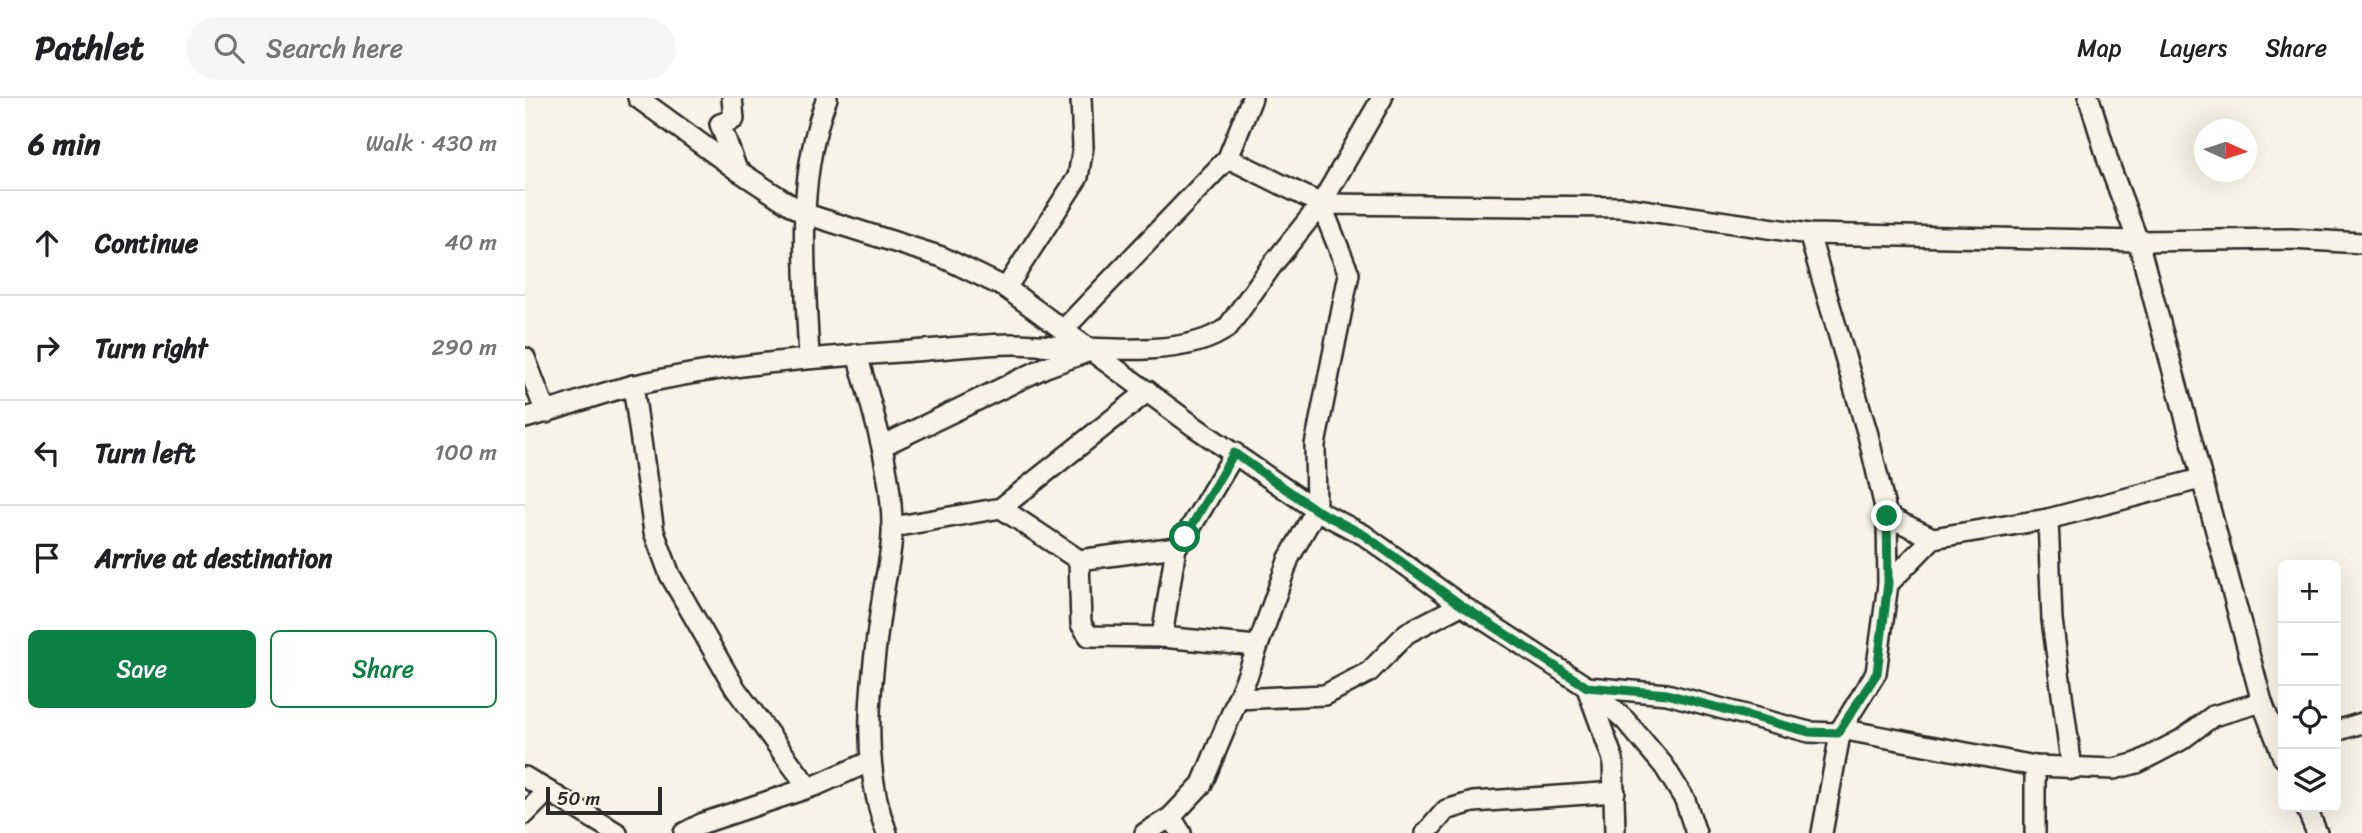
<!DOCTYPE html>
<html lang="en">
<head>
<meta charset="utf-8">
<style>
	body { margin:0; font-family:Sriracha,sans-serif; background:#f6f6f6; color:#202124 }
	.controls { position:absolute; right:21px; bottom:21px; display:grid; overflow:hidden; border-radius:10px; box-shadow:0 7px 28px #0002 }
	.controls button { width:63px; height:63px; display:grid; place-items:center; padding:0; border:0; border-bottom:2px solid #e0e0e0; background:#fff; color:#202124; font:35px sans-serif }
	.compass { position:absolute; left:1669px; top:21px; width:63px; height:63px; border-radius:50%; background:#fff; box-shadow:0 7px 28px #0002; rotate:93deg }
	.scale { position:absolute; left:21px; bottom:18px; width:116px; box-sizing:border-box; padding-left:7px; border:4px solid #2b2b2b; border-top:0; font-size:19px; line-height:24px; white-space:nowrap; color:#2b2b2b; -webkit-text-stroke:5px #f7f3e8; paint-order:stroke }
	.stop { position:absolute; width:21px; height:21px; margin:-16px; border:5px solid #0b8043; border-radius:50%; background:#fff }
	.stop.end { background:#0b8043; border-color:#fff; box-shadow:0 2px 7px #0008 }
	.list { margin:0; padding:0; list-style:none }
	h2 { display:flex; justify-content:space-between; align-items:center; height:91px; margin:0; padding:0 28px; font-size:30px }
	h2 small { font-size:23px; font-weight:400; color:#757577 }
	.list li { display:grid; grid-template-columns:46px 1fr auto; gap:21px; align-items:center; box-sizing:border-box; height:105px; padding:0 28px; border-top:2px solid #e0e0e0 }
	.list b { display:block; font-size:26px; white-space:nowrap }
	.list em { font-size:23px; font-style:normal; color:#757577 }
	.actions { display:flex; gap:14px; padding:21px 28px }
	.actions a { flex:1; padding:16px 0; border:2px solid #0b8043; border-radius:10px; text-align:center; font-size:24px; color:#0b8043 }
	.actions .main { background:#0b8043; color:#fff }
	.icon { flex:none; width:38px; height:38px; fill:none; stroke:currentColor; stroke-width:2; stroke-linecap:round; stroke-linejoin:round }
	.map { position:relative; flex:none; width:1837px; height:735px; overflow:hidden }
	header { display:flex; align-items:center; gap:42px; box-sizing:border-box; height:98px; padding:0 35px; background:#fff; border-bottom:2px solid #e0e0e0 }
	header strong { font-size:33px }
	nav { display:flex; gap:38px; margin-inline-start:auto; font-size:24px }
	.search { width:490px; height:63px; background:#f6f6f6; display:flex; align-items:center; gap:18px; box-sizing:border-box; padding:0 24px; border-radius:38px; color:#757577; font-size:26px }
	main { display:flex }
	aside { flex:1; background:#fff }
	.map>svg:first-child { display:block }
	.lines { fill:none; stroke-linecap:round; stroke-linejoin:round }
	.minor-casing { stroke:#2b2b2b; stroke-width:24 }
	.minor { stroke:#f7f3e8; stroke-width:19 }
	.route { stroke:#0b8043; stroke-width:9 }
</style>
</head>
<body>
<header>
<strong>Pathlet</strong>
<div class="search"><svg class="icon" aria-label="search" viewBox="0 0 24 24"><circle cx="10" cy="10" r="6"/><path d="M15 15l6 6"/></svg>Search here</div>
<nav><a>Map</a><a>Layers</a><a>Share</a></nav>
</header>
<main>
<aside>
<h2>6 min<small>Walk · 430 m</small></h2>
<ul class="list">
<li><svg class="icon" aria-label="ahead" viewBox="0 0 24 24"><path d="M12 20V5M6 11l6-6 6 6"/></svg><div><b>Continue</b></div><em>40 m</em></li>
<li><svg class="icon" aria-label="right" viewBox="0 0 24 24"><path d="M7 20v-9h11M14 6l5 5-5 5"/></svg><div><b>Turn right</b></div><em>290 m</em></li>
<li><svg class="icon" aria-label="left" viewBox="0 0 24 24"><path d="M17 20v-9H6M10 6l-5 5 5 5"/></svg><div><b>Turn left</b></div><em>100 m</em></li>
<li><svg class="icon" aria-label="arrive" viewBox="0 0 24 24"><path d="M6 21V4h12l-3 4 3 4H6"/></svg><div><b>Arrive at destination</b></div></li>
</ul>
<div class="actions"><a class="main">Save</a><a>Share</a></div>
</aside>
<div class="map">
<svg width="1837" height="735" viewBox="0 0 1837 735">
	<rect width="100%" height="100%" fill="#f7f3e8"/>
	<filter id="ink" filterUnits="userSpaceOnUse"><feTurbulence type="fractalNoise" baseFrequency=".0143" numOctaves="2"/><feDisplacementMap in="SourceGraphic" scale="14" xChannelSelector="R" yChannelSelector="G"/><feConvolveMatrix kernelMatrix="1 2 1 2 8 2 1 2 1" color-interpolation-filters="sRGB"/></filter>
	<g filter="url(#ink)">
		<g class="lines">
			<defs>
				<g id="minor">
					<path d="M 113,0 L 212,72 L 278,115 L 417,159 L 481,190 L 670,329 L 791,412 L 839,437 L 936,507 L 1062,589 L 1100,622 L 1139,668 L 1160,702 L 1171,735"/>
					<path d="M 207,0 L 209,21 L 195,26 L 212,72"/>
					<path d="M 1564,0 L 1584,66 L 1613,143 L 1737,604 L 1758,659"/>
					<path d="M 703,60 L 796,106"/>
					<path d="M 1284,136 L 1343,337 L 1362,418 L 1363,486 L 1351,575 L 1316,631 L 1297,735"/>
					<path d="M 481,190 L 553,79 L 558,49 L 556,0"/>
					<path d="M 538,232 L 703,60 L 727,0"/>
					<path d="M 332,256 C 347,312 367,370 367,429 C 368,453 360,479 357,503 C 346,577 334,663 362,735"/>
					<path d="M 284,259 C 280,173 270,82 302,0"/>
					<path d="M 0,260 L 21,315"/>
					<path d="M 108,287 L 129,434 L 145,477 L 210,590 L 283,689"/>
					<path d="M 0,320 C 36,311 70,296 106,288 C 194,267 284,260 374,254 C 413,252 451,246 490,246 C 546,247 658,265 703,229 L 748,166 L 796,106 L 1097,109 L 1284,136 L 1613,143 L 1766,141 L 1837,145"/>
					<path d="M 357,348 L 521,269 L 562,254"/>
					<path d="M 476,410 L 554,462 L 556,526 L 564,538 L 637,539 L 732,548"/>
					<path d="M 1362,418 L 1408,440 L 1523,421 L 1675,381"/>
					<path d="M 1523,421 L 1527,522 L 1547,671"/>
					<path d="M 368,429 L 476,410 L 623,293"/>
					<path d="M 554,462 L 651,449 L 660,439 L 710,355"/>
					<path d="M 1363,486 L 1408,440"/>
					<path d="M 637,539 L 651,449"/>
					<path d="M 1062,589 L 1142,596 L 1284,634 L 1313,635 L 1316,631 L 1510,668 L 1589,671 L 1612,665 L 1656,642 L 1688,618 L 1737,604"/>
					<path d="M 1062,590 L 1088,661 L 1090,735"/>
					<path d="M 712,601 L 800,597 L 844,574 L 882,535 L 936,507"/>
					<path d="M 1811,633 L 1837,625"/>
					<path d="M 0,679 L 92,735"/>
					<path d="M 1781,709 L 1792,735"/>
					<path d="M 0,716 L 23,693"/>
					<path d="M 646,719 L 656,735"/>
					<path d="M 159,735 L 178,725 L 292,687 L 346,663"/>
					<path d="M 620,735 L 646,719 L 677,686 L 723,576 L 764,460 L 791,412 L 790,347 L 824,176 L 796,106 L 857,0"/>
					<path d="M 901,735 L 921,712 L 948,704 L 1090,694"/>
					<path d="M 1510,735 L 1510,668"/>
				</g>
			</defs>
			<use href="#minor" class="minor-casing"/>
			<use href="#minor" class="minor"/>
		</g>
	</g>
	<g class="lines" filter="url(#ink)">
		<path class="route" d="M 660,439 L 709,355 L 791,412 L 839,437 L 936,507 L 1062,589 L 1142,596 L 1284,634 L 1313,635 L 1352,575 L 1363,485 L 1362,418"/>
	</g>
</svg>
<div class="controls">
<button>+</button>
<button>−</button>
<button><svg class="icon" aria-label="locate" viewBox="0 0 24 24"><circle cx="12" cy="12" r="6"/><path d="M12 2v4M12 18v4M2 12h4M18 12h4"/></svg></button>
<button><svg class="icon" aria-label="layers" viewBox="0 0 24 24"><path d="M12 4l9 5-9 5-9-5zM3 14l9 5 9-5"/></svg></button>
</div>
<svg class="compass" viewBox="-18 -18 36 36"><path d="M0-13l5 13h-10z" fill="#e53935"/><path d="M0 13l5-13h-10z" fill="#757577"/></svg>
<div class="scale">50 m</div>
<div class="stop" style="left:660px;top:439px"></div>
<div class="stop end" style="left:1362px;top:418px"></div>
</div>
</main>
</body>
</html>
